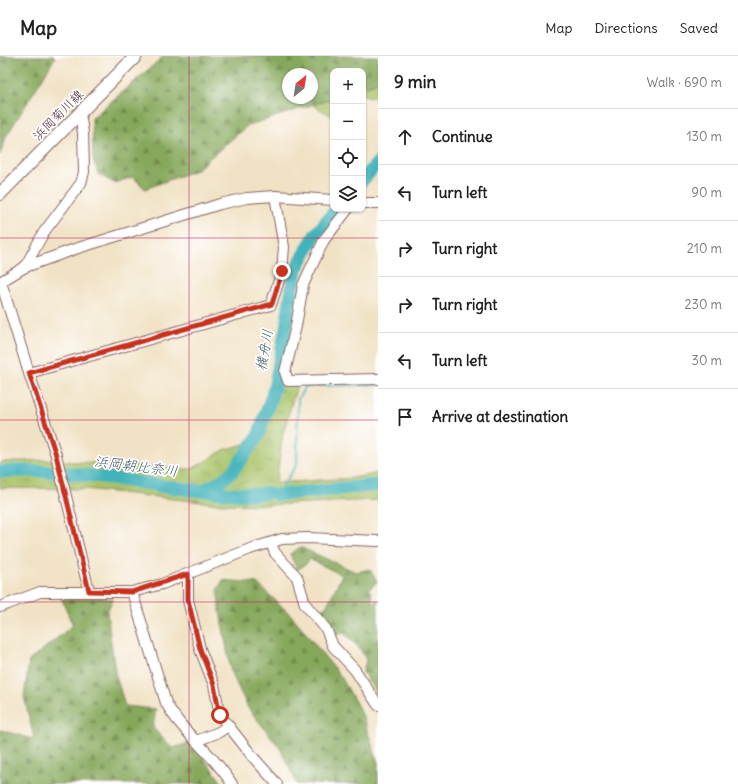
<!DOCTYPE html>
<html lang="en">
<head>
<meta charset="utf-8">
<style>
	body { margin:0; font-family:Delius,"Klee One",sans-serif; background:#f6f6f6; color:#202124 }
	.controls { position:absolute; right:12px; top:12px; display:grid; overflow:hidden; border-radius:8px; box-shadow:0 1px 3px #0004 }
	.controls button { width:36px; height:36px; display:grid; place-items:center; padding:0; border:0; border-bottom:1px solid #e0e0e0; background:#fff; color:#202124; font:20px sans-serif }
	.compass { position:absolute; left:282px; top:12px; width:36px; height:36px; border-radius:50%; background:#fff; box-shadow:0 1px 3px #0004; rotate:30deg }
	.stop { position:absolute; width:12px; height:12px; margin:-9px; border:3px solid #c8321e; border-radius:50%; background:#fff }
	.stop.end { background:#c8321e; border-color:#fff; box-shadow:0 1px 4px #0008 }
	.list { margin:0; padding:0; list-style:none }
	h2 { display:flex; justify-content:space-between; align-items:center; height:52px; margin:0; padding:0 16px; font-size:17px }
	h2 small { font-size:13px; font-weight:400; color:#757577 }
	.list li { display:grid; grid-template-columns:26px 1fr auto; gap:12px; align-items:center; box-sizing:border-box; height:56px; padding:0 16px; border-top:1px solid #e0e0e0 }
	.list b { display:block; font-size:15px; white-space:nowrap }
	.list em { font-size:13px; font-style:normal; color:#757577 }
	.icon { flex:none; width:22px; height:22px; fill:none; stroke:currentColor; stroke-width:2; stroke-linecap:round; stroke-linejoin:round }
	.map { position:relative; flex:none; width:378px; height:728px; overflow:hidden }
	header { display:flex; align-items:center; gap:24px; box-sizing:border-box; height:56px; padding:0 20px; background:#fff; border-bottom:1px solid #e0e0e0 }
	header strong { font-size:19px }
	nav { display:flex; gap:22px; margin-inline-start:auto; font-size:14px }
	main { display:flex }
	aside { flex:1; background:#fff }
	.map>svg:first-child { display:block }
	.grass { fill:url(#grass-tufts); stroke:#7a704a }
	.forest { fill:url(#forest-firs); stroke:#686444; fill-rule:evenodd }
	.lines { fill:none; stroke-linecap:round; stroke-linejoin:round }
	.stream { stroke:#43b3bb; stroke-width:2 }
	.river { stroke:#43b3bb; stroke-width:13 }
	.minor-casing { stroke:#846361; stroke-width:12 }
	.major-casing { stroke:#846361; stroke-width:14 }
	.minor { stroke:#fff; stroke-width:10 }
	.major { stroke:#fff; stroke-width:12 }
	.route { stroke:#c8321e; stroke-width:5 }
	.grid { fill:none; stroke:#c2185b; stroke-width:1; stroke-opacity:0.55 }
	.labels { text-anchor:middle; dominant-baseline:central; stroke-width:3.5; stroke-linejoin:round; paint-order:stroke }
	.street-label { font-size:13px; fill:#4a1f2b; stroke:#fff }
	.water-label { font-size:14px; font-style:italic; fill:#475a65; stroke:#fff }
</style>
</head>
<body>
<header>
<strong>Map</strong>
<nav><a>Map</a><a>Directions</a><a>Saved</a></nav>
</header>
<main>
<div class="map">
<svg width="378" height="728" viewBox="0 0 378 728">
	<defs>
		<pattern id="grass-tufts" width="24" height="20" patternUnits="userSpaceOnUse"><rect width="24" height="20" fill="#a9c268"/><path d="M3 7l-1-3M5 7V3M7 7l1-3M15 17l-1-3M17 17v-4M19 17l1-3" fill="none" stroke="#93a65a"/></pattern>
		<pattern id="forest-firs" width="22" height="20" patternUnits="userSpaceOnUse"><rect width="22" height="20" fill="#86a85c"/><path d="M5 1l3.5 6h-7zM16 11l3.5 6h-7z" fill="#70884c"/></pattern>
	</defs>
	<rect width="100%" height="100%" fill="#fff"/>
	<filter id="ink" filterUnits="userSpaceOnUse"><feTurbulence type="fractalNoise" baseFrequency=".025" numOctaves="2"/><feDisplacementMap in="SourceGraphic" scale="8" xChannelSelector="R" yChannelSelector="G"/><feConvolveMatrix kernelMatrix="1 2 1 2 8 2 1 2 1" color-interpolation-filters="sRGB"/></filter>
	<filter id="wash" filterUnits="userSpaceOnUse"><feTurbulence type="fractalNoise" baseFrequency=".012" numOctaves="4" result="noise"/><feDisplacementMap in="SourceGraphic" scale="16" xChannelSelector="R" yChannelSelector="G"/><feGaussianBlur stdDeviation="0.9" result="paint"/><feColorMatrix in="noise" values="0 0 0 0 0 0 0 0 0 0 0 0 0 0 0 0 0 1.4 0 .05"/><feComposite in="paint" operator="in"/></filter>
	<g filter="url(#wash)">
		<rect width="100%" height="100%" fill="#f1e2c5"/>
		<g class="grass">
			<path d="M 378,26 L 378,42 L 363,39 L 363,31 Z"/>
			<path d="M 333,42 L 333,61 L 313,49 Z"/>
			<path d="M 279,327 L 297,329 L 283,377 L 276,427 L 352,422 L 378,417 L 378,444 L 267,449 L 220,448 L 86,433 L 0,432 L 0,406 L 45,404 L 192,413 L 224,394 L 251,386 Z"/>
		</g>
		<g class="forest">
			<path d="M 0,0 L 54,0 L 55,2 L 6,81 L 0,99 Z"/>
			<path d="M 164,0 L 378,0 L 378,26 L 363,31 L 363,15 L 333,15 L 333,42 L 247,70 L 196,114 L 145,133 L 133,121 L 114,127 L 98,118 L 93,103 L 92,62 ZM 288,18 L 312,18 L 312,42 L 288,42 Z"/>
			<path d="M 300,491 L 356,516 L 370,513 L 377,526 L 368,534 L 371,536 L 372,546 L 378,544 L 378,640 L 363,616 L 366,604 L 361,594 L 344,577 L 332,580 L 319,555 L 326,551 L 342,519 L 309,503 L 306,508 L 297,514 L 290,498 Z"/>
			<path d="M 223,524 L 257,527 L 293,561 L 342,622 L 362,658 L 378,707 L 378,728 L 297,728 L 280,692 L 248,652 L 231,616 L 219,550 L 218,533 Z"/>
			<path d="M 60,539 L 87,539 L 113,543 L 107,556 L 115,616 L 125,650 L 156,653 L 153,672 L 173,692 L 192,686 L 223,728 L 0,728 L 0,674 L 34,683 L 24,641 L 29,605 L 73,569 Z"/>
		</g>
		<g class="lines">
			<path class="stream" d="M 268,437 L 277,439 L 297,408 L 298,343 L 305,331 L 314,330 L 378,329"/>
			<g class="river">
				<path d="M 363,124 L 378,106"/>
				<path d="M 0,416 C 67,411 135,428 202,435 C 224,437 246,440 268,437"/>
				<path d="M 202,435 L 221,425 L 233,415 L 258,380 L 274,333 L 286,272 L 292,231 L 298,210 L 315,179 L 336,153"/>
				<path d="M 277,439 L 378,429"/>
			</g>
		</g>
	</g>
	<g filter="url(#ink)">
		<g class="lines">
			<defs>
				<g id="minor">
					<path d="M 363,147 L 378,147"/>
					<path d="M 348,153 L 324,184 L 303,229 L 296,270 L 285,316 L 288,325 L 378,323"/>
					<path d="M 25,211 L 44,176 L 81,127 L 84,116 L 83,77 L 80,57"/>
					<path d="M 0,226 L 25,211 L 75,193 L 220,148 L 247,142 L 275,140 L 333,144"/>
					<path d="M 1,226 L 29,317 L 56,399 L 89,535"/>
					<path d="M 29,317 L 271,249 L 282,215 L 284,191 L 275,140"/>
					<path d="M 271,487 L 275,497 L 297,521 L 305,548 L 326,573 L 333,590 L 355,614 L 378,649"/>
					<path d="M 188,518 L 188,544 L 200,593 L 214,629 L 220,659 L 253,701 L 277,728"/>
					<path d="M 132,536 L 166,647 C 183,678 214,698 232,728"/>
					<path d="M 0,551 L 40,536 L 132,536 L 162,528 L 250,493 L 282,483 L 307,482 L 378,485"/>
					<path d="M 196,685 L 219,676 L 228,670"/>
				</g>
				<path id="major" d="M 0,138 L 136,0"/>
			</defs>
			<use href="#minor" class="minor-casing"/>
			<use href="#major" class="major-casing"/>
			<use href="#minor" class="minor"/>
			<use href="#major" class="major"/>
		</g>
	</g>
	<g class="lines" filter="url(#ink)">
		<path class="route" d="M 220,659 L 214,629 L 200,593 L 188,544 L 188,518 L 132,536 L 89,535 L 56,399 L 29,317 L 272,248 L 282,215"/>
	</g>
	<path class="grid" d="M 189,0 L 189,728M 0,182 L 378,182M 0,364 L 378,364M 0,546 L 378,546"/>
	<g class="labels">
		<g class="street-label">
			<text transform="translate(58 59) rotate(-45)">浜岡菊川線</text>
		</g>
		<g class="water-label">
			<text transform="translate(264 294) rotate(-80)">横舟川</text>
			<text transform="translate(136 410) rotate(7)">浜岡朝比奈川</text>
		</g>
	</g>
</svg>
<div class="controls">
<button>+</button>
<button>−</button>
<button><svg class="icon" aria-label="locate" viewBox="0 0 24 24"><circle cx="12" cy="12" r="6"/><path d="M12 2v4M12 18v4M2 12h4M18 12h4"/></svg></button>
<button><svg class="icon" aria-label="layers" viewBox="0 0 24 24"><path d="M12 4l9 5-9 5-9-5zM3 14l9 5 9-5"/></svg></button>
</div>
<svg class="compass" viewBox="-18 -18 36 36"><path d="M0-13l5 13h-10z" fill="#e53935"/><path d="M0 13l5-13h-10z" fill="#757577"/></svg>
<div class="stop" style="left:220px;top:659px"></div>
<div class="stop end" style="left:282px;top:215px"></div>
</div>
<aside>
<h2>9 min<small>Walk · 690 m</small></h2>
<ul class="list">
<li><svg class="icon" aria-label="ahead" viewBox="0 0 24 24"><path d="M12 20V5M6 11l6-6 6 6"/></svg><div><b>Continue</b></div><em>130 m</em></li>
<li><svg class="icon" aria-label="left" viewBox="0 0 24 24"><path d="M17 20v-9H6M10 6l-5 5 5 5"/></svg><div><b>Turn left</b></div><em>90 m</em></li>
<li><svg class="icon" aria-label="right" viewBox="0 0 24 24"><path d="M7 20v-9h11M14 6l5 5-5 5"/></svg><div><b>Turn right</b></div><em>210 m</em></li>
<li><svg class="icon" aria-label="right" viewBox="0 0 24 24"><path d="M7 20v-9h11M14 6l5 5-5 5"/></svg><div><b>Turn right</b></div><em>230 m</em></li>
<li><svg class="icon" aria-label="left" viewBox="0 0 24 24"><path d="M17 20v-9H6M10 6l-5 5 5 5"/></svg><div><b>Turn left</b></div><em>30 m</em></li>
<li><svg class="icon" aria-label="arrive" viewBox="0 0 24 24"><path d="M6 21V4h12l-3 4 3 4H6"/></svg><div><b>Arrive at destination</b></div></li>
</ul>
</aside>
</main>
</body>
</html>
